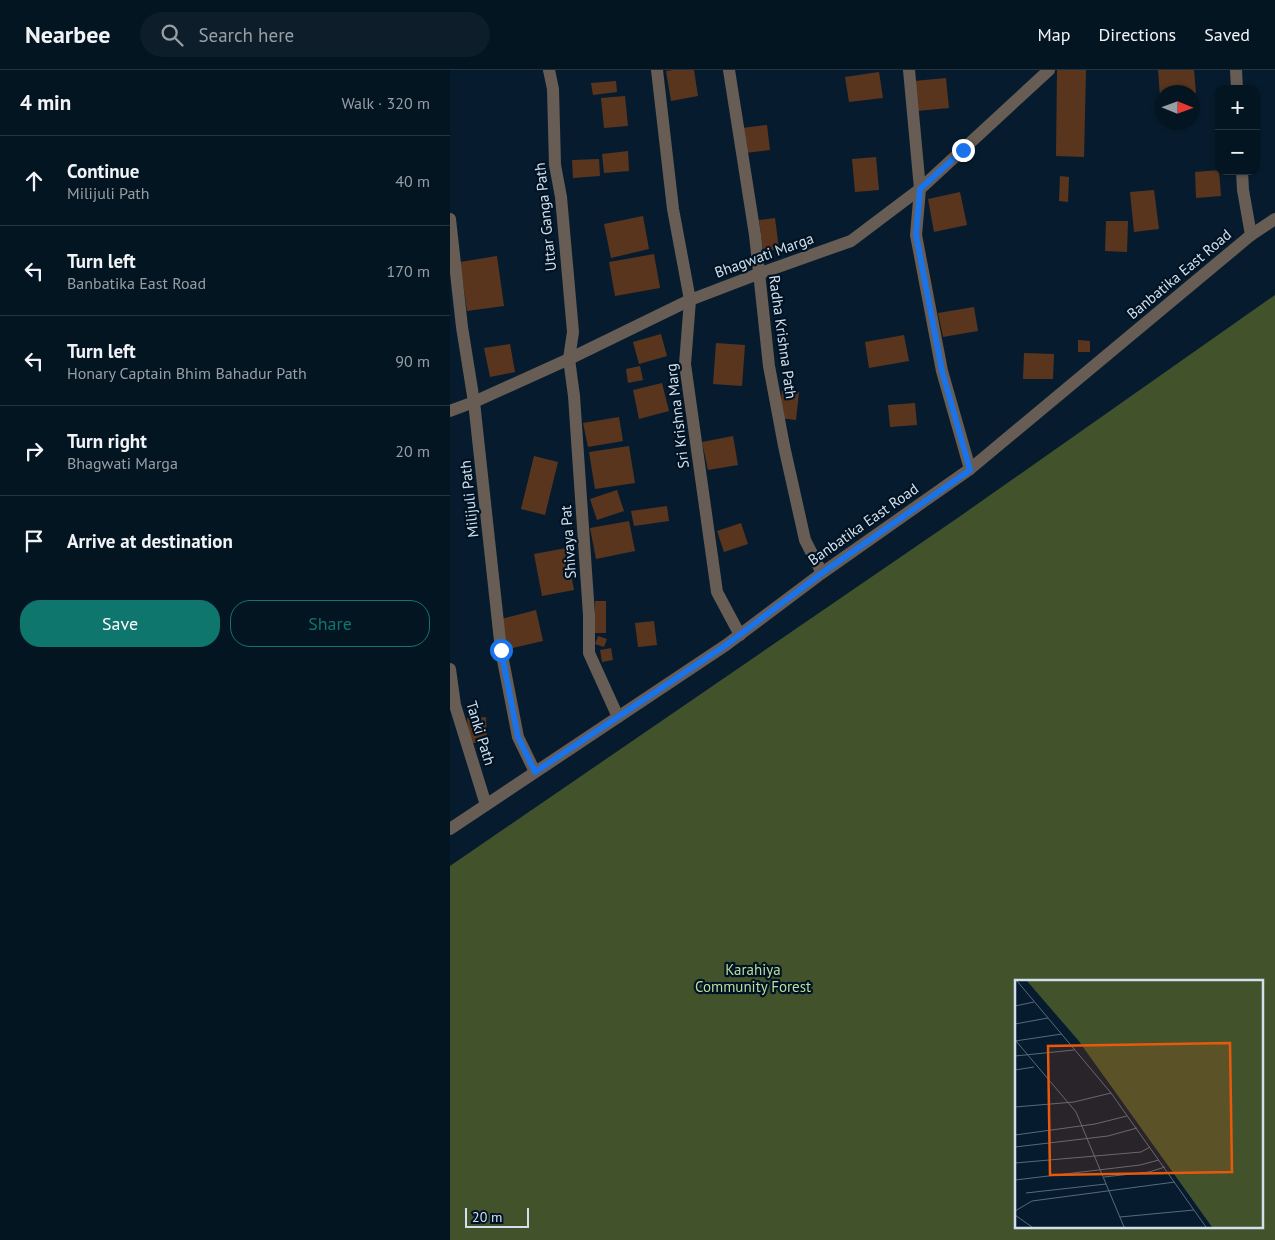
<!DOCTYPE html>
<html lang="en">
<head>
<meta charset="utf-8">
<style>
	body { margin:0; font-family:"PT Sans",sans-serif; background:#0d1e2a; color:#f1f3f6 }
	.controls { position:absolute; right:15px; top:15px; display:grid; overflow:hidden; border-radius:10px; box-shadow:0 1px 4px #0004 }
	.controls button { width:45px; height:45px; display:grid; place-items:center; padding:0; border:0; border-bottom:1px solid #253440; background:#041522; color:#f1f3f6; font:25px sans-serif }
	.compass { position:absolute; left:705px; top:15px; width:45px; height:45px; border-radius:50%; background:#041522; box-shadow:0 1px 4px #0004; rotate:91deg }
	.scale { position:absolute; left:15px; bottom:12px; width:64px; box-sizing:border-box; padding-left:5px; border:2px solid #d2e0ec; border-top:0; font-size:14px; line-height:18px; white-space:nowrap; color:#d2e0ec; -webkit-text-stroke:4px #001324; paint-order:stroke }
	.stop { position:absolute; width:15px; height:15px; margin:-11px; border:4px solid #1a73e8; border-radius:50%; background:#fff }
	.stop.end { background:#1a73e8; border-color:#fff; box-shadow:0 1px 5px #0008 }
	.list { margin:0; padding:0; list-style:none }
	h2 { display:flex; justify-content:space-between; align-items:center; height:65px; margin:0; padding:0 20px; font-size:21px }
	h2 small { font-size:16px; font-weight:400; color:#979fa5 }
	.list li { display:grid; grid-template-columns:32px 1fr auto; gap:15px; align-items:center; box-sizing:border-box; height:90px; padding:0 20px; border-top:1px solid #253440 }
	.list b { display:block; font-size:19px; white-space:nowrap }
	.list p { margin:0; font-size:16px; white-space:nowrap; color:#979fa5 }
	.list em { font-size:16px; font-style:normal; color:#979fa5 }
	.actions { display:flex; gap:10px; padding:15px 20px }
	.actions a { flex:1; padding:11px 0; border:1px solid #0f766e; border-radius:20px; text-align:center; font-size:18px; color:#0f766e }
	.actions .main { background:#0f766e; color:#fff }
	.icon { flex:none; width:28px; height:28px; fill:none; stroke:currentColor; stroke-width:2; stroke-linecap:round; stroke-linejoin:round }
	.map { position:relative; flex:none; width:825px; height:1170px; overflow:hidden }
	header { display:flex; align-items:center; gap:30px; box-sizing:border-box; height:70px; padding:0 25px; background:#041522; border-bottom:1px solid #253440 }
	header strong { font-size:24px }
	nav { display:flex; gap:28px; margin-inline-start:auto; font-size:18px }
	.search { width:350px; height:45px; background:#0d1e2a; display:flex; align-items:center; gap:12px; box-sizing:border-box; padding:0 18px; border-radius:28px; color:#979fa5; font-size:19px }
	main { display:flex }
	aside { flex:1; background:#041522 }
	.map>svg:first-child { display:block }
	.forest { fill:#42532c; fill-rule:evenodd }
	.building { fill:#5a351d }
	.lines { fill:none; stroke-linecap:round; stroke-linejoin:round }
	.minor { stroke:#675d54; stroke-width:12 }
	.tertiary { stroke:#675d54; stroke-width:12 }
	.route { stroke:#1a73e8; stroke-width:6 }
	.labels { text-anchor:middle; dominant-baseline:central; stroke-width:4.5; stroke-linejoin:round; paint-order:stroke }
	.street-label { font-size:15px; fill:#d2e0ec; stroke:#001324 }
	.park-label { font-size:15px; fill:#bedc9a; stroke:#001324 }
	.inset-road { fill:none; stroke:#586a7a; stroke-width:1 }
	.view { fill:#e8590c; fill-opacity:0.15; stroke:#e8590c; stroke-width:2.5 }
	.inset-edge { fill:none; stroke:#d2e0ec; stroke-width:2.5 }
</style>
</head>
<body>
<header>
<strong>Nearbee</strong>
<div class="search"><svg class="icon" aria-label="search" viewBox="0 0 24 24"><circle cx="10" cy="10" r="6"/><path d="M15 15l6 6"/></svg>Search here</div>
<nav><a>Map</a><a>Directions</a><a>Saved</a></nav>
</header>
<main>
<aside>
<h2>4 min<small>Walk · 320 m</small></h2>
<ul class="list">
<li><svg class="icon" aria-label="ahead" viewBox="0 0 24 24"><path d="M12 20V5M6 11l6-6 6 6"/></svg><div><b>Continue</b><p>Milijuli Path</p></div><em>40 m</em></li>
<li><svg class="icon" aria-label="left" viewBox="0 0 24 24"><path d="M17 20v-9H6M10 6l-5 5 5 5"/></svg><div><b>Turn left</b><p>Banbatika East Road</p></div><em>170 m</em></li>
<li><svg class="icon" aria-label="left" viewBox="0 0 24 24"><path d="M17 20v-9H6M10 6l-5 5 5 5"/></svg><div><b>Turn left</b><p>Honary Captain Bhim Bahadur Path</p></div><em>90 m</em></li>
<li><svg class="icon" aria-label="right" viewBox="0 0 24 24"><path d="M7 20v-9h11M14 6l5 5-5 5"/></svg><div><b>Turn right</b><p>Bhagwati Marga</p></div><em>20 m</em></li>
<li><svg class="icon" aria-label="arrive" viewBox="0 0 24 24"><path d="M6 21V4h12l-3 4 3 4H6"/></svg><div><b>Arrive at destination</b></div></li>
</ul>
<div class="actions"><a class="main">Save</a><a>Share</a></div>
</aside>
<div class="map">
<svg width="825" height="1170" viewBox="0 0 825 1170">
	<rect width="100%" height="100%" fill="#061c2e"/>
	<path class="forest" d="M 825,225 L 825,1170 L 0,1170 L 0,796 L 509,447 ZM 566,911 L 811,911 L 811,1156 L 566,1156 Z"/>
	<g class="building">
		<path d="M 222,0 L 244,0 L 248,26 L 221,31 L 216,1 Z"/>
		<path d="M 607,0 L 636,0 L 634,87 L 606,86 Z"/>
		<path d="M 708,0 L 744,0 L 746,23 L 712,22 L 712,26 L 710,27 Z"/>
		<path d="M 429,2 L 433,28 L 399,32 L 395,7 Z"/>
		<path d="M 496,8 L 499,38 L 467,41 L 464,11 Z"/>
		<path d="M 166,11 L 167,22 L 143,25 L 141,13 Z"/>
		<path d="M 175,26 L 178,56 L 154,58 L 151,28 Z"/>
		<path d="M 317,55 L 320,80 L 295,83 L 292,58 Z"/>
		<path d="M 178,81 L 179,101 L 154,103 L 152,84 Z"/>
		<path d="M 426,87 L 429,120 L 405,122 L 402,89 Z"/>
		<path d="M 149,89 L 150,106 L 123,108 L 122,90 Z"/>
		<path d="M 769,100 L 771,126 L 746,128 L 745,102 Z"/>
		<path d="M 610,106 L 619,107 L 618,132 L 609,131 Z"/>
		<path d="M 704,120 L 709,159 L 684,162 L 680,122 Z"/>
		<path d="M 510,122 L 517,155 L 484,162 L 478,129 Z"/>
		<path d="M 193,146 L 199,179 L 161,188 L 154,154 Z"/>
		<path d="M 325,148 L 329,179 L 313,181 L 309,150 Z"/>
		<path d="M 656,151 L 678,151 L 677,182 L 655,181 Z"/>
		<path d="M 204,184 L 210,218 L 165,226 L 159,192 Z"/>
		<path d="M 47,186 L 54,236 L 17,241 L 10,192 Z"/>
		<path d="M 524,237 L 528,261 L 493,267 L 488,243 Z"/>
		<path d="M 211,264 L 217,286 L 189,294 L 183,272 Z"/>
		<path d="M 454,265 L 459,291 L 419,298 L 415,272 Z"/>
		<path d="M 628,270 L 640,271 L 640,282 L 628,282 Z"/>
		<path d="M 266,273 L 295,275 L 292,316 L 263,314 Z"/>
		<path d="M 60,274 L 65,302 L 40,307 L 34,278 Z"/>
		<path d="M 574,283 L 604,284 L 603,309 L 573,309 Z"/>
		<path d="M 190,296 L 193,310 L 178,313 L 176,299 Z"/>
		<path d="M 212,313 L 219,341 L 189,349 L 183,320 Z"/>
		<path d="M 332,321 L 349,322 L 346,350 L 329,348 Z"/>
		<path d="M 465,333 L 467,355 L 440,357 L 438,335 Z"/>
		<path d="M 169,347 L 173,371 L 138,377 L 133,353 Z"/>
		<path d="M 283,366 L 288,395 L 258,400 L 252,372 Z"/>
		<path d="M 179,376 L 185,413 L 145,419 L 139,382 Z"/>
		<path d="M 84,386 L 108,392 L 95,445 L 71,439 Z"/>
		<path d="M 167,420 L 174,441 L 147,450 L 140,429 Z"/>
		<path d="M 217,436 L 219,451 L 184,456 L 181,441 Z"/>
		<path d="M 179,451 L 185,481 L 146,489 L 140,458 Z"/>
		<path d="M 291,453 L 298,474 L 274,482 L 267,461 Z"/>
		<path d="M 116,478 L 124,520 L 92,526 L 84,484 Z"/>
		<rect x="145" y="531" width="11" height="32"/>
		<path d="M 86,540 L 93,571 L 58,579 L 51,549 Z"/>
		<path d="M 204,551 L 207,575 L 188,577 L 185,553 Z"/>
		<path d="M 148,566 L 157,569 L 154,577 L 145,574 Z"/>
		<path d="M 161,578 L 163,590 L 152,592 L 150,580 Z"/>
		<path d="M 36,647 L 37,673 L 18,673 L 17,648 Z"/>
	</g>
	<g class="lines">
		<g class="minor">
			<path d="M 99,0 L 103,19 L 105,95 L 111,127 L 123,262 L 119,289 L 124,326 L 139,545 L 139,583 L 168,647"/>
			<path d="M 207,0 L 223,139 L 240,230 L 235,294 L 267,522 L 290,565"/>
			<path d="M 279,0 L 305,165 L 319,296 L 334,376 L 355,470 L 372,503"/>
			<path d="M 459,0 L 470,119 L 466,165 L 492,301 L 520,399"/>
			<path d="M 786,0 L 787,19"/>
			<path d="M 792,101 L 793,120 L 801,165"/>
			<path d="M 0,149 L 12,257 L 24,332 L 51,580 L 68,667 L 85,702"/>
			<path d="M 0,341 L 24,332 L 119,289 L 240,230 L 308,204 L 401,171 L 470,119 L 599,0"/>
			<path d="M 0,599 L 5,635 L 36,735"/>
		</g>
		<path class="tertiary" d="M 0,759 L 276,575 L 372,503 L 520,399 L 801,165 L 825,149"/>
	</g>
	<g class="lines">
		<path class="route" d="M 51,580 L 68,667 L 85,702 L 276,575 L 372,503 L 520,400 L 492,301 L 466,165 L 470,119 L 513,80"/>
	</g>
	<g class="labels">
		<g class="street-label">
			<text transform="translate(95 147) rotate(-96)">Uttar Ganga Path</text>
			<text transform="translate(314 185) rotate(-20)">Bhagwati Marga</text>
			<text transform="translate(729 204) rotate(-40)">Banbatika East Road</text>
			<text transform="translate(333 267) rotate(82)">Radha Krishna Path</text>
			<text transform="translate(227 346) rotate(-97)">Sri Krishna Marg</text>
			<text transform="translate(19 429) rotate(-96)">Milijuli Path</text>
			<text transform="translate(413 454) rotate(-35)">Banbatika East Road</text>
			<text transform="translate(118 472) rotate(-94)">Shivaya Pat</text>
			<text transform="translate(31 663) rotate(73)">Tanki Path</text>
		</g>
		<g class="park-label">
			<text x="303" y="899">Karahiya<tspan x="303" dy="17">Community Forest</tspan></text>
		</g>
	</g>
	<g transform="translate(565 910)">
		<rect width="248" height="248" fill="#061c2e"/>
		<path d="M 12,1 L 247,1 L 247,247 L 197,247 L 63,60 Z" fill="#42532c"/>
		<path class="inset-road" d="M 2,1 L 96,113 L 191,247M 0,26 L 19,22M 0,44 L 33,38M 0,61 L 47,54M 1,61 L 61,132 L 109,247M 0,76 L 59,70M 0,90 L 19,87M 0,127 L 59,122 L 96,113M 0,155 L 80,144 L 112,136M 0,167 L 93,156 L 122,148M 0,183 L 126,172 L 135,167M 89,197 L 134,192 L 150,187M 0,200 L 125,185 L 144,180M 11,213 L 91,204M 0,231 L 17,221 L 160,202M 0,235 L 17,247M 105,237 L 179,230"/>
		<path class="view" d="M 215,63 L 217,192 L 35,195 L 33,66 Z"/>
		<rect width="248" height="248" class="inset-edge"/>
	</g>
</svg>
<div class="controls">
<button>+</button>
<button>−</button>
</div>
<svg class="compass" viewBox="-18 -18 36 36"><path d="M0-13l5 13h-10z" fill="#e53935"/><path d="M0 13l5-13h-10z" fill="#979fa5"/></svg>
<div class="scale">20 m</div>
<div class="stop" style="left:51px;top:580px"></div>
<div class="stop end" style="left:513px;top:80px"></div>
</div>
</main>
</body>
</html>
